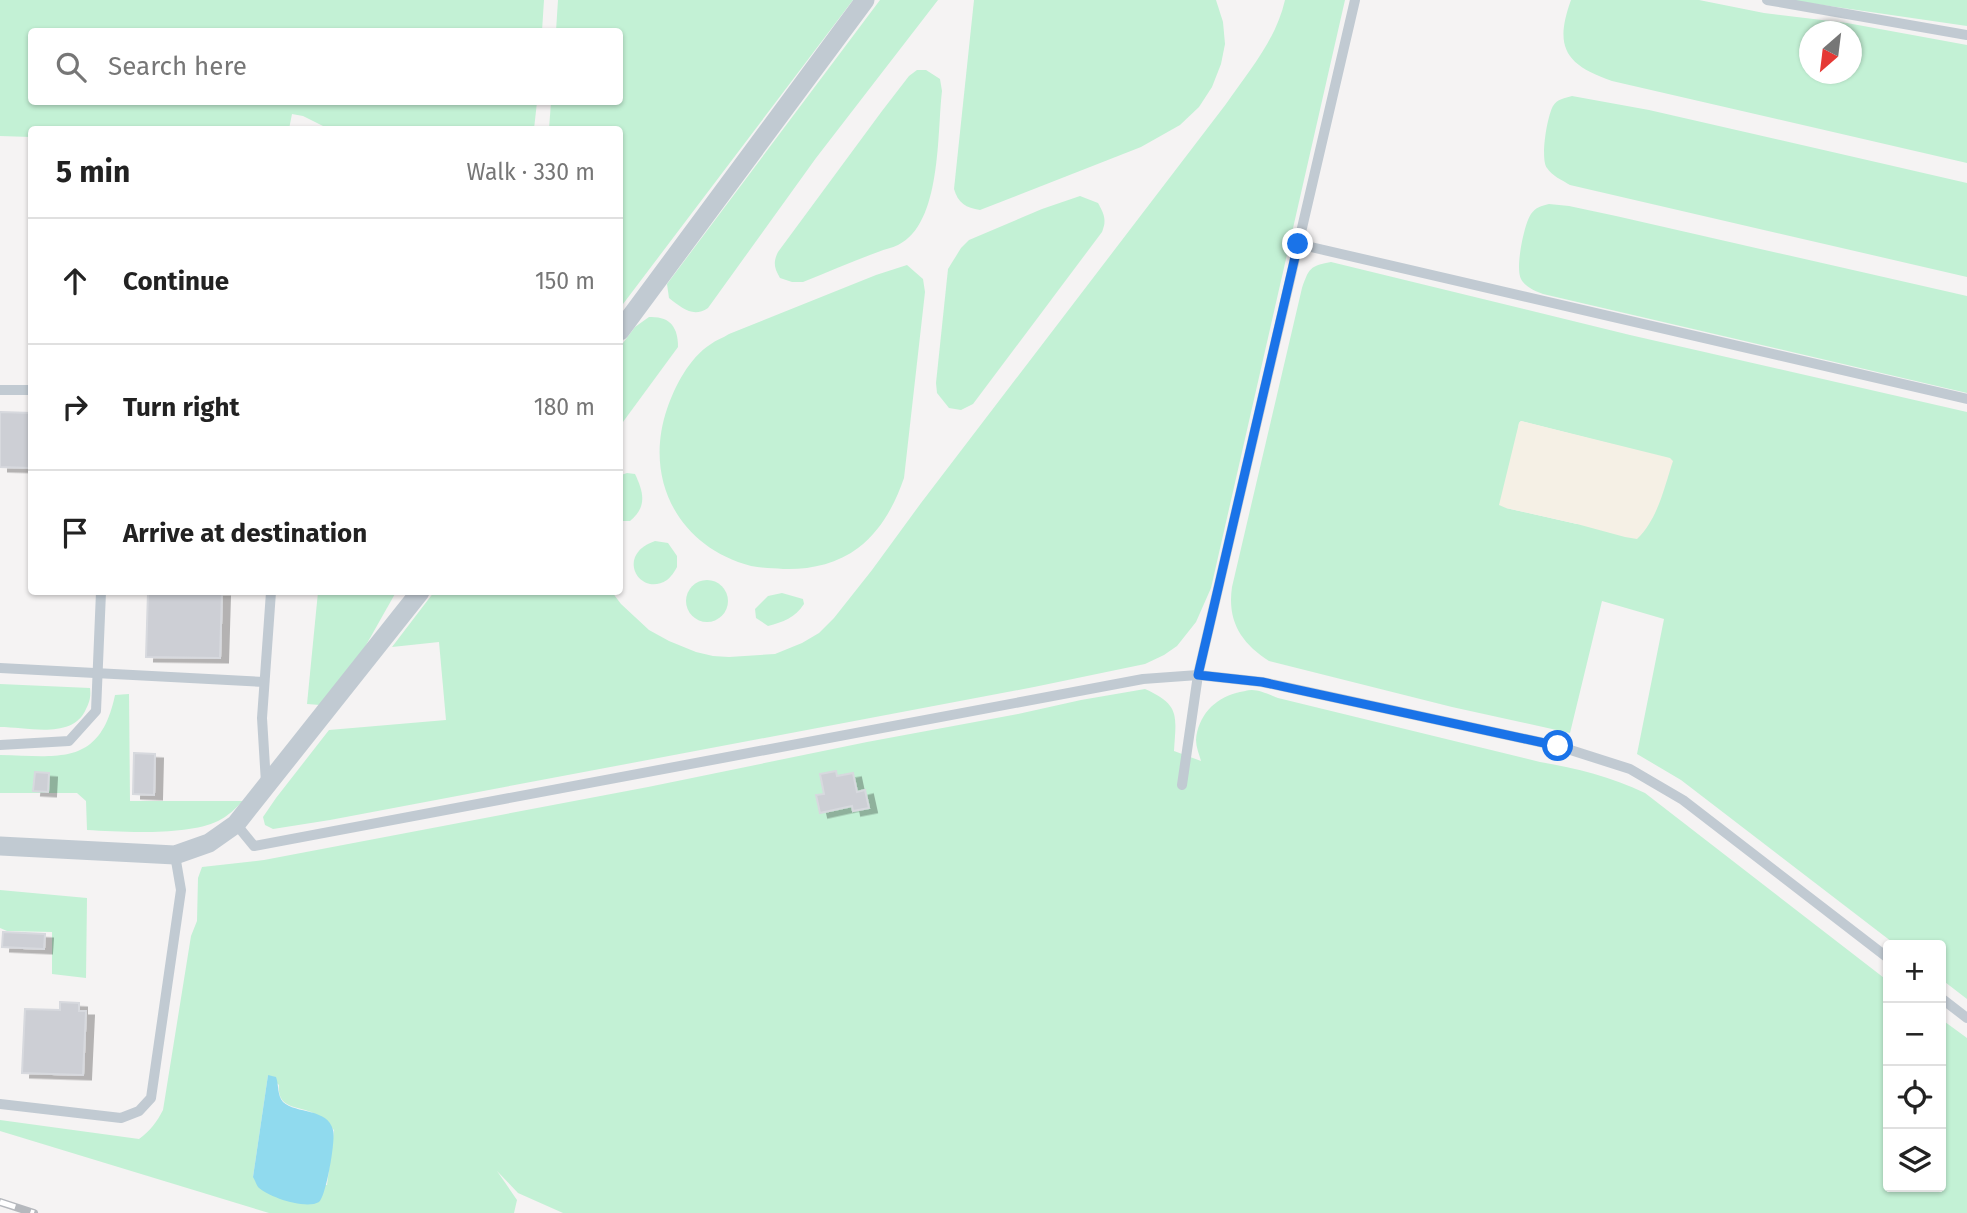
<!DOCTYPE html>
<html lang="en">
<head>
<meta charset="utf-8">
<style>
	body { margin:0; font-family:"Fira Sans",sans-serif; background:#f6f6f6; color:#222 }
	.controls { position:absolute; right:21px; bottom:21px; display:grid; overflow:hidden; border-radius:7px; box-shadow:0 2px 5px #0004 }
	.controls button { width:63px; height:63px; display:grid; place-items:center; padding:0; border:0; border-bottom:2px solid #e0e0e0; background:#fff; color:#222; font:35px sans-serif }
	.compass { position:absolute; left:1799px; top:21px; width:63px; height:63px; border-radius:50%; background:#fff; box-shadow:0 2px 5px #0004; rotate:208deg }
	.stop { position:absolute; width:21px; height:21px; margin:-16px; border:5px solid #1a73e8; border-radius:50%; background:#fff }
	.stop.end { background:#1a73e8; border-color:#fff; box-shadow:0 2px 7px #0008 }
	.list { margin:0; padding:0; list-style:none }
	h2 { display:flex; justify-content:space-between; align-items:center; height:91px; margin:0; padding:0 28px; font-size:30px }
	h2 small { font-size:23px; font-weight:400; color:#767676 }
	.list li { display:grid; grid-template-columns:46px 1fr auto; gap:21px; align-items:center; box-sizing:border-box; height:126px; padding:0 28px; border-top:2px solid #e0e0e0 }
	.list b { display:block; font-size:26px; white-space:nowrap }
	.list em { font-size:23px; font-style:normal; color:#767676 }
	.icon { flex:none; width:38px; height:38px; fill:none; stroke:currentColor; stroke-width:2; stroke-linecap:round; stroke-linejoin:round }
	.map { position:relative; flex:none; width:1967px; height:1213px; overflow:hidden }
	.search { position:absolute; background:#fff; box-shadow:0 2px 5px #0004; left:28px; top:28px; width:595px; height:77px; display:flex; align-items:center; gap:18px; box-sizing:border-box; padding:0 24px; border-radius:7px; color:#767676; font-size:26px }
	.panel { position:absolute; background:#fff; box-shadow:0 2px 5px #0004; left:28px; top:126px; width:595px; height:469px; border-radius:7px }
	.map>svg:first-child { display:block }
	.green { fill:#c3f1d5; fill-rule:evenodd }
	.sand { fill:#f5f0e5 }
	.water { fill:#90daee }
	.building { fill:#cdcfd5; stroke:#d7d9de; stroke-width:2; filter:url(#shadow) }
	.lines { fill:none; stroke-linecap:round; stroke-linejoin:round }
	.service { stroke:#c1cad2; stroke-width:10 }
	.minor { stroke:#c1cad2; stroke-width:19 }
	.rail-casing { stroke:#b5b8bd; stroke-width:8 }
	.rail { stroke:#fff; stroke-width:5; stroke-dasharray:16; stroke-linecap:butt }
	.route { stroke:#1a73e8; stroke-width:9 }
</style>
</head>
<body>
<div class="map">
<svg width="1967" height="1213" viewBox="0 0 1967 1213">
	<defs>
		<filter id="shadow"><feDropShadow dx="8" dy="4.5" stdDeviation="0" flood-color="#0004"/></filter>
	</defs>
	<rect width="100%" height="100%" fill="#f5f3f3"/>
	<g class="green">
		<path d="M 0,0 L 544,0 L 542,31 L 32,32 L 32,102 L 537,102 L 534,129 L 329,129 L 303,116 L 292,114 L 289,129 L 32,130 L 31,137 L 0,136 Z"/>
		<path d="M 558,0 L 853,0 L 620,308 L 620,130 L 549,129 L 551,102 L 620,102 L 620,32 L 556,31 Z"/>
		<path d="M 880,0 L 938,0 L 816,158 L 708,308 C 693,318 682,308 669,298 L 667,284 Z"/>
		<path d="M 974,0 L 1216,0 L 1223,22 L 1225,44 L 1221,64 L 1212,87 L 1199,107 L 1180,125 L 1141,147 L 980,210 C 966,208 958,203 954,189 Z"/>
		<path d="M 1285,0 L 1345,0 L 1211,588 L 1196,622 L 1177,646 L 1164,655 L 1145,664 L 1034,687 L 330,820 L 273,829 L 265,825 L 263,817 L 276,798 L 329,730 L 446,720 L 439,642 L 392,647 L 434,592 L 612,592 L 621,604 L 649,630 L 669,641 L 696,652 L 713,656 L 729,657 L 775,654 L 802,643 L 819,633 L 834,618 L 872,570 L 921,503 L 1226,104 C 1249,71 1276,40 1285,0 Z"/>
		<path d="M 1571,0 L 1699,0 L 1764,13 L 1847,23 L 1967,45 L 1967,163 L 1612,81 C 1565,65 1554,47 1571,0 ZM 1810,32 L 1852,32 L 1852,74 L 1810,74 Z"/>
		<path d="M 1788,0 L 1967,0 L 1967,26 Z"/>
		<path d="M 917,70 L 926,70 L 940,79 L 942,91 C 937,132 942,224 898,245 C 892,248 885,249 878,252 C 853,261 828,272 803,282 L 792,282 L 780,278 C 774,268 773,262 778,252 L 882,111 L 909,76 Z"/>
		<path d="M 1572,96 L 1649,110 L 1967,183 L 1967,277 L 1570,185 C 1562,180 1552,176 1547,168 C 1540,159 1547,117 1553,106 C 1557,99 1565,98 1572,96 Z"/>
		<path d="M 1080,196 L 1098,203 C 1104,214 1107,220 1102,232 L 973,404 L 961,410 L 949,408 L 937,393 L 936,383 L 948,269 L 961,248 L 969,240 L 1042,209 Z"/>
		<path d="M 1549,204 L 1569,206 L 1616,216 L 1967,296 L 1967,393 L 1543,294 C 1535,291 1525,287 1521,279 C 1515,268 1524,224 1531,214 C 1536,207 1541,206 1549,204 Z"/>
		<path d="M 1331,262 L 1630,335 L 1967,412 L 1967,999 L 1941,979 L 1941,945 L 1896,945 L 1681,780 L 1637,754 L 1664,619 L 1602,601 L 1570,733 L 1452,707 L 1269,661 C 1241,643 1227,621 1232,587 L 1302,288 C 1309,269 1309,266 1331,262 ZM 1521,421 L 1670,459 L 1577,524 L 1506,508 L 1519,423 Z"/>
		<path d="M 907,265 L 923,279 L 925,292 L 904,478 C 895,504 881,531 858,548 C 837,564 809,570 783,569 C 773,568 761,568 751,566 C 679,547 643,480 667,409 C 675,386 689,358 711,344 C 716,340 723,338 729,334 L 876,275 Z"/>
		<path d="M 649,317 C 670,316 678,327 678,347 L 620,426 L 620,347 L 635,327 Z"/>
		<path d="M 627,473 L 635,474 C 644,493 647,507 630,521 L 623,521 L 620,518 L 620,479 L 621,475 Z"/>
		<path d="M 655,541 L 668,543 L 677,556 L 677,567 C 675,571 671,577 667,580 C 640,598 614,555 655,541 Z"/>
		<circle cx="707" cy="601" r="21"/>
		<path d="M 318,592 L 396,592 L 361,654 L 320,705 L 307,704 Z"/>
		<path d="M 782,593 L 803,599 L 804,604 C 795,618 783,622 768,626 L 756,618 L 755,609 L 768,596 Z"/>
		<path d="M 0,684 L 90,688 C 91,696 90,701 86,709 C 73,740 27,727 0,727 Z"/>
		<path d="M 1145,689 C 1181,705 1176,716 1174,751 L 1201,761 C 1199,754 1196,747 1196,740 C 1198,716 1214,699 1236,693 C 1241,692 1247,690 1252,690 C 1260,690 1270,695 1278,698 L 1540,762 C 1577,768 1611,777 1645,793 L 1888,981 L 1888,1187 L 1941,1187 L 1941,1019 L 1967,1038 L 1967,1213 L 563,1213 L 518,1193 L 497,1171 L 517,1200 L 514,1213 L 269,1213 L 0,1131 L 0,1120 L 139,1139 C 150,1131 157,1122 163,1110 L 191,936 L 197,921 L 198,878 L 202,867 L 264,860 L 648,787 L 867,742 L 1018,714 L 1081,700 ZM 268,1075 L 279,1085 C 277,1108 295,1106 311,1112 C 319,1115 327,1124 334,1130 L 327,1185 L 253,1177 Z"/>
		<path d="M 129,694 L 130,801 L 243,801 C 235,809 228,816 218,821 C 187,836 122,832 87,830 L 86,801 L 77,793 L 0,793 L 0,755 C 59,756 100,767 115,695 Z"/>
		<path d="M 0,890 L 87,898 L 86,978 L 52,974 L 52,932 L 7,931 L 0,928 Z"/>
	</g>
	<path class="sand" d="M 1521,421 L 1670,458 L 1673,461 C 1664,488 1658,519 1637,539 L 1625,537 L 1577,524 L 1506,508 L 1499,505 L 1519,423 Z"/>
	<path class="water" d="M 268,1075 L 276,1077 C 279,1085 277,1095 283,1102 C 296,1114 328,1108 333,1130 C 336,1139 326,1197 319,1202 C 306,1210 268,1197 258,1187 C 256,1184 255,1180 253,1177 Z"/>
	<g class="building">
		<path d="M 0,412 L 32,413 L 32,468 L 0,467 Z"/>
		<path d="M 148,592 L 222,592 L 220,658 L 146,657 Z"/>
		<path d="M 134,753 L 155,754 L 154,795 L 133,794 Z"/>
		<path d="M 836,771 L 837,776 L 853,773 L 857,792 L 865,790 L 869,808 L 853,811 L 852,806 L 820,813 L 816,795 L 824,794 L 820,774 Z"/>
		<path d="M 35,772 L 49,773 L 48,792 L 33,791 Z"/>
		<path d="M 3,932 L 45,934 L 44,949 L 2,947 Z"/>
		<path d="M 60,1002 L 79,1003 L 79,1011 L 86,1011 L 83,1075 L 22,1073 L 25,1009 L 60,1010 Z"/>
	</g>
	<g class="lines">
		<g class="service">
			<path d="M 1767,0 L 1967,35"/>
			<path d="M 1298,244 L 1967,399"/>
			<path d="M 0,390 L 32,390"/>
			<path d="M 0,668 L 264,682"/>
			<path d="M 0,745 L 69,741 L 96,711 L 101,592"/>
			<path d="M 266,783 L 262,718 L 271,592"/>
			<path d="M 1182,785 L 1198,675 L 1355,0"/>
			<path d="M 236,824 L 254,846 L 1143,679 L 1198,675 L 1262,682 L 1558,746 L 1630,769 L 1683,800 L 1888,958"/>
			<path d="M 1941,998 L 1967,1018"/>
			<path d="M 0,1104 L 121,1118 L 139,1111 L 151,1098 L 181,890 L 175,855"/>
		</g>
		<g class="minor">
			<path d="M 620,331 L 865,0"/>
			<path d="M 0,846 L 175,855 L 209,843 L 236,824 L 420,592"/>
		</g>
		<defs>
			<path id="rail" d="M 0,1202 L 34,1213"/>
		</defs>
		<use href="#rail" class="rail-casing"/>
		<use href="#rail" class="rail"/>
	</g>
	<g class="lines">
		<path class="route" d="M 1298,244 L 1198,675 L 1262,682 L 1558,746"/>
	</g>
</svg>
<div class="controls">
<button>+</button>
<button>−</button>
<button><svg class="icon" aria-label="locate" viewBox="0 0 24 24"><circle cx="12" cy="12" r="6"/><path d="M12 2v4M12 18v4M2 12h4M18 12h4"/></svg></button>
<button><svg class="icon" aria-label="layers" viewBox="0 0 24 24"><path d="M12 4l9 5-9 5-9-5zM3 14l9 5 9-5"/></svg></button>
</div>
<svg class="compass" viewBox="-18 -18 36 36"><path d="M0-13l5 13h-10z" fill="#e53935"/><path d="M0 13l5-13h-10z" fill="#767676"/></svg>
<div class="stop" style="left:1558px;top:746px"></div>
<div class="stop end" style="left:1298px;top:244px"></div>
<div class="search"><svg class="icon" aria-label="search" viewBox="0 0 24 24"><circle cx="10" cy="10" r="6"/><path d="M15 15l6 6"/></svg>Search here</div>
<section class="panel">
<h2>5 min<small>Walk · 330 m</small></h2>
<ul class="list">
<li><svg class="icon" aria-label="ahead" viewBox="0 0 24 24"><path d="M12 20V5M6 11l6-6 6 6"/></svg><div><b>Continue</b></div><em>150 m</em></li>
<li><svg class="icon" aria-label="right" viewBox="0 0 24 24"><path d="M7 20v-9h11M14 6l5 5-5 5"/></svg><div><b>Turn right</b></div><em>180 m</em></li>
<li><svg class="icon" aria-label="arrive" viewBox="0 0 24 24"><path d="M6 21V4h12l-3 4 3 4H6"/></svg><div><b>Arrive at destination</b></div></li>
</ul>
</section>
</div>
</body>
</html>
